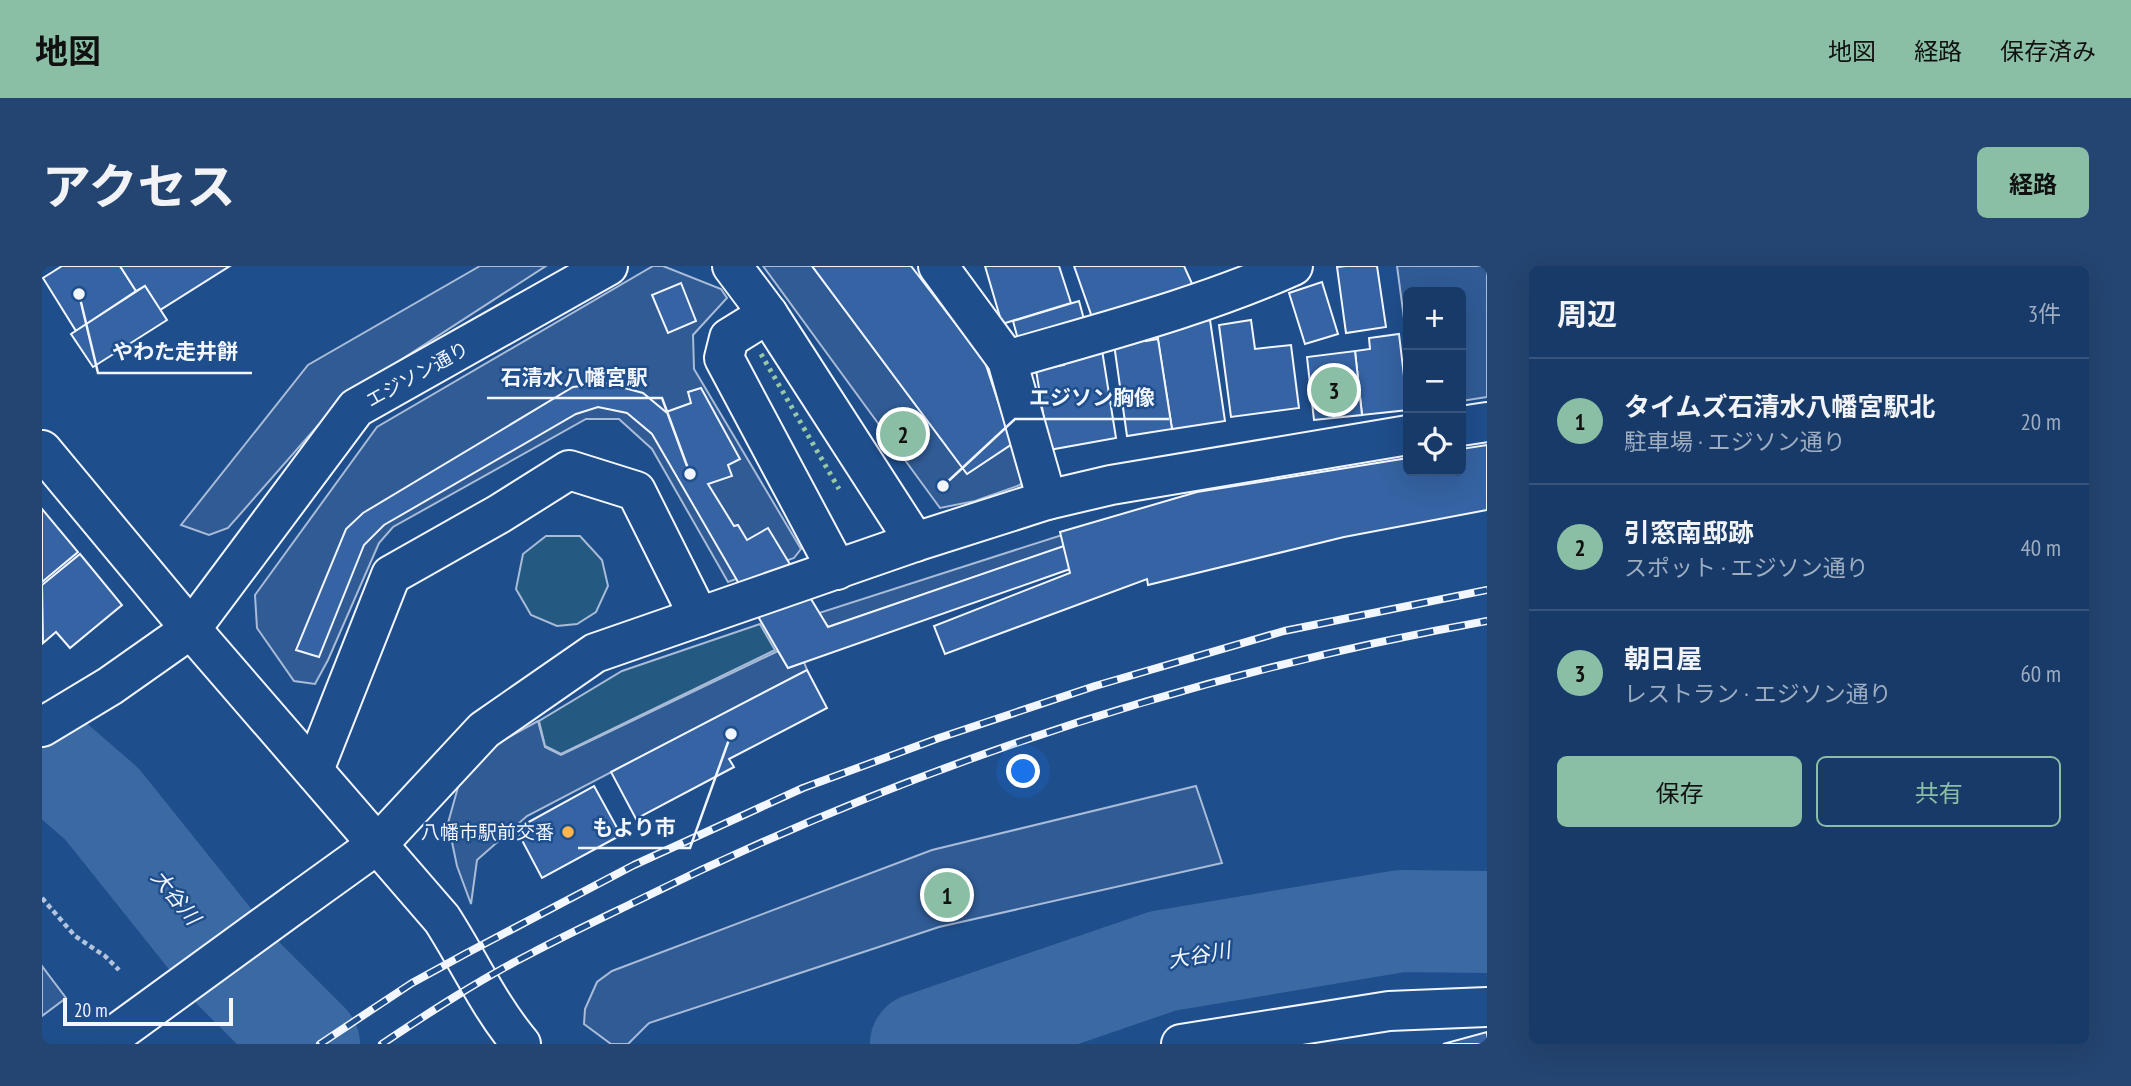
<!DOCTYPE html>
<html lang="ja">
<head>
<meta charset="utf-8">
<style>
	body { margin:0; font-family:"PT Sans Narrow","Noto Sans JP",sans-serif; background:#244571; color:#f1f3f6 }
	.controls { position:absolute; right:21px; top:21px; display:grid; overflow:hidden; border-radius:10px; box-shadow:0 7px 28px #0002 }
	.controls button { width:63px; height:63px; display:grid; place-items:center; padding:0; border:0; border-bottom:2px solid #36547d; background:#173a69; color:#f1f3f6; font:35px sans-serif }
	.scale { position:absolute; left:21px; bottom:18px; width:170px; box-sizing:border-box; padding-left:7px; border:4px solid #f2f6ff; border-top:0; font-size:19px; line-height:24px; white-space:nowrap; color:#f2f6ff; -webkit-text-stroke:5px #1f4e8c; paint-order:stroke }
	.you { position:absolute; left:982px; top:506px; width:24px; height:24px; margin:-18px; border:5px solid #fff; border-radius:50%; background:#1a73e8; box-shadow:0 0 0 10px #1a73e833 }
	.badge { display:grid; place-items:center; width:46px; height:46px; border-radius:50%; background:#8abfa5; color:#111; font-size:23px; font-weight:700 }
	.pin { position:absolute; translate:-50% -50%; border:4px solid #fff; box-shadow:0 2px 7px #0006 }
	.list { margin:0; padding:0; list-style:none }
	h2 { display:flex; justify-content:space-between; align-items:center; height:91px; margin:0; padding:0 28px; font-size:30px }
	h2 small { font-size:23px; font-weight:400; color:#9eadc0 }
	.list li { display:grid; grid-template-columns:46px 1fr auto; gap:21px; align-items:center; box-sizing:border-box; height:126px; padding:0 28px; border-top:2px solid #36547d }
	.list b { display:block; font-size:26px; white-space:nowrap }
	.list p { margin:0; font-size:23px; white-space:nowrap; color:#9eadc0 }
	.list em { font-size:23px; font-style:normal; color:#9eadc0 }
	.actions { display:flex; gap:14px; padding:21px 28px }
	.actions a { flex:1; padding:16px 0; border:2px solid #8abfa5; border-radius:10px; text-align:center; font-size:24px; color:#8abfa5 }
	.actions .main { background:#8abfa5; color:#111 }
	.icon { flex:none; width:38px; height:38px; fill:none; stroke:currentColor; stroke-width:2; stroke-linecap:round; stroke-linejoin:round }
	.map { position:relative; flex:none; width:1445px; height:778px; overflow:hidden; border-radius:10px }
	header { display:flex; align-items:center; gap:42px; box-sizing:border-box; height:98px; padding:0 35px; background:#8abfa5; color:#111 }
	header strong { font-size:33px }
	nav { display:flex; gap:38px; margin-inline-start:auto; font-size:24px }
	.intro { display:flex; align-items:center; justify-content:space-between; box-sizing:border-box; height:168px; padding:0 42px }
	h1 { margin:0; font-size:49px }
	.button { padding:18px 32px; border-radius:10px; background:#8abfa5; color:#111; font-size:24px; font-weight:700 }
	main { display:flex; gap:42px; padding:0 42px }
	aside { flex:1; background:#173a69; border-radius:10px; box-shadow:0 7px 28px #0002 }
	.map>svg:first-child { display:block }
	.green { fill:#245a82; stroke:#a8bbd7; stroke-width:2 }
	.parking { fill:#305b95; stroke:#a8bbd7; stroke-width:2 }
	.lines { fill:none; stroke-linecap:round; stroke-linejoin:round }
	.river { stroke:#3b69a3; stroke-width:102 }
	.building { fill:#3563a3; stroke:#f2f6ff; stroke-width:2 }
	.minor-casing { stroke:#f2f6ff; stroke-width:42 }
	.path { stroke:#b3c4dc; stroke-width:4.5; stroke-dasharray:5 3.5; stroke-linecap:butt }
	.minor { stroke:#1f4e8c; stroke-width:38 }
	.rail-casing { stroke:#f2f6ff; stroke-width:8 }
	.rail { stroke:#1f4e8c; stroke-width:5; stroke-dasharray:16; stroke-linecap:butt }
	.minor-bridge-casing { stroke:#f2f6ff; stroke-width:42; stroke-linecap:butt }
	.minor-bridge { stroke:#1f4e8c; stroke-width:38 }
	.hedge { stroke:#97c8a6; stroke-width:5; stroke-dasharray:3.5 5; stroke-linecap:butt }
	.poi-dot { fill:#ffb74d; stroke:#1f4e8c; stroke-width:2.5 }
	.labels { text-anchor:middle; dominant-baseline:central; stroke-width:5; stroke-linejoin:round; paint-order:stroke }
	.street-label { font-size:19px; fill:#f2f6ff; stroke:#1f4e8c }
	.poi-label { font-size:19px; fill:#f2f6ff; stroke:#1f4e8c; text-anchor:end }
	.water-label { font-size:21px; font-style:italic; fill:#f2f6ff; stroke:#1f4e8c }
	.leader { fill:none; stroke:#f2f6ff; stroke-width:2.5 }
	.callout-dot { fill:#f2f6ff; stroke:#1f4e8c; stroke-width:2.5 }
	.callout-label { font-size:21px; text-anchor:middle; font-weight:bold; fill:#f2f6ff; stroke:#1f4e8c; stroke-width:5; stroke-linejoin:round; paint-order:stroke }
</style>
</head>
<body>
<header>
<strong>地図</strong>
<nav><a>地図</a><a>経路</a><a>保存済み</a></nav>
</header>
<div class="intro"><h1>アクセス</h1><a class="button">経路</a></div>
<main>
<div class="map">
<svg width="1445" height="778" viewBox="0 0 1445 778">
	<rect width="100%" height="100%" fill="#1f4e8c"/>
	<g class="green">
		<path d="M 504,270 L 538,270 L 560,294 L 566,320 L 554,346 L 535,358 L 515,360 L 489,349 L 474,323 L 481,288 Z"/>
		<path d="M 718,358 L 733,384 L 519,488 L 503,480 L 497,455 L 580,405 Z"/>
	</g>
	<g class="parking">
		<path d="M 438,0 L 504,0 L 300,132 L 186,262 L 167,269 L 139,259 L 266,99 Z"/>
		<path d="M 611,0 L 621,0 L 679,23 L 685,32 L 651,69 L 652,103 L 759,283 L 752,292 L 686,316 L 610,183 L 577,153 L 544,153 L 351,261 L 337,277 L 286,394 L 273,418 L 252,415 L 215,362 L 213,329 L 335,161 Z"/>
		<path d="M 721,0 L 770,0 L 925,208 L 970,178 L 981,213 L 978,219 L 933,235 L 898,242 Z"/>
		<path d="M 1355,0 L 1445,0 L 1445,131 L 1419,135 L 1419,26 L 1366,26 L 1366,82 Z"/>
		<path d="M 1020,269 L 1022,280 L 786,361 L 777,347 Z"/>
		<path d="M 736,385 L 746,402 L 762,396 L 765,404 L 485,550 L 435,594 L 429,638 L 415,600 L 406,557 L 418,514 L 449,481 L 496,455 L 503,481 L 519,489 Z"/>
		<path d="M 1154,520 L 1180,597 L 897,661 L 607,757 L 586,778 L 569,778 L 542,758 L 543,743 L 555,716 L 570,705 L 890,584 Z"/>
		<path d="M 0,700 L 24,732 L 0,750 Z"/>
	</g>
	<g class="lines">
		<g class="river">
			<path d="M 0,486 L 60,538 L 192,703 L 267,778"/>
			<path d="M 879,778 L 1121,695 L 1359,655 L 1445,656"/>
		</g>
	</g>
	<g class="building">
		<path d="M 20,0 L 78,0 L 94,25 L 34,65 L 1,12 Z"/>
		<path d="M 78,0 L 188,0 L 118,44 L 103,20 L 94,25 Z"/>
		<path d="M 770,0 L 869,0 L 943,96 L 970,178 L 925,208 Z"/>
		<path d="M 943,0 L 1017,0 L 1029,37 L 960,58 Z"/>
		<path d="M 1032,0 L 1142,0 L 1153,24 L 1051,54 Z"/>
		<path d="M 1304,0 L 1335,0 L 1344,61 L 1304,67 L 1295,1 Z"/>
		<path d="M 1280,16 L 1296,68 L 1263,78 L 1247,27 Z"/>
		<path d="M 639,17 L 654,55 L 626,67 L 610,29 Z"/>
		<path d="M 103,20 L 125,54 L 51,101 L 29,68 Z"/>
		<path d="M 1037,35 L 1043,57 L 977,77 L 971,55 Z"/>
		<path d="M 1168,54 L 1183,155 L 1130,163 L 1114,62 Z"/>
		<path d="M 1209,54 L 1213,83 L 1249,79 L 1257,142 L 1189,151 L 1177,59 Z"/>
		<path d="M 1104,67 L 1104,75 L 1116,73 L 1130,163 L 1085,170 L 1071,71 Z"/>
		<path d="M 1357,68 L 1366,144 L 1320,149 L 1313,85 L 1328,83 L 1327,72 Z"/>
		<path d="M 1060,84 L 1074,172 L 1007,184 L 994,104 L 1022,99 L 1021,91 Z"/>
		<path d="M 1313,85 L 1320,149 L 1272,154 L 1265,91 Z"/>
		<path d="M 564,117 L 601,127 L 624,146 L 649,137 L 646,126 L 659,122 L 698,193 L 686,199 L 690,210 L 666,218 L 692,260 L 696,259 L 705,274 L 726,262 L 786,361 L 1022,280 L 1028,303 L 746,402 L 610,168 L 585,147 L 556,141 L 534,148 L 342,259 L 322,279 L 277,391 L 254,384 L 304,263 L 321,247 L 531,121 Z"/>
		<path d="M 1445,179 L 1445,244 L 1302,271 L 1106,319 L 1105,313 L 903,388 L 892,360 L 1028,307 L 1018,266 L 1155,226 L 1366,192 L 1366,205 L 1419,205 L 1419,183 Z"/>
		<path d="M 0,243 L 36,286 L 0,316 Z"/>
		<path d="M 38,288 L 80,339 L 28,382 L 14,366 L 1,377 L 0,319 Z"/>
		<path d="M 765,404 L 785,442 L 687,493 L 692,501 L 594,553 L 569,506 Z"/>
		<path d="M 552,520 L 579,569 L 500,612 L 474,563 Z"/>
		<path d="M 1445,766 L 1445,778 L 1401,778 Z"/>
	</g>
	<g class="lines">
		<defs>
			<g id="minor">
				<path d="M 690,0 L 726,48 L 873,276"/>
				<path d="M 896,0 L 965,94 L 1005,234"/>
				<path d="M 726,48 L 687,72 L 682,92 L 795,304"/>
				<path d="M 965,94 C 1061,66 1159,41 1251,0"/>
				<path d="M 1419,160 L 1445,156"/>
				<path d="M 0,184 L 149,363 L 400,653 C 427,695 447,740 479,778"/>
				<path d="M 0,461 L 68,420 L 149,363 L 314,142 L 566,0"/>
				<path d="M 272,504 L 349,309 L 457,248 L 527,204 L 594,225 L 657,351"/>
				<path d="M 254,637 L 336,578 L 442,464 L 553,387 L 873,276 L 1005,234 L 1069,219 L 1366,169"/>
				<path d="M 1139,778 L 1347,745 L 1445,741"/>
			</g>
		</defs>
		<use href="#minor" class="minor-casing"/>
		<path class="path" d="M 0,632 L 33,670 L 63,690 L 77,704"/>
		<use href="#minor" class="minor"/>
		<defs>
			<g id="rail">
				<path d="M 278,778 L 370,717 L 423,688 L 592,599 L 761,522 L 897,472 L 1053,420 L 1242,365 L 1445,324"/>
				<path d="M 340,778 C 388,746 437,714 488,688 C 524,669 560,652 595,635 C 863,502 1151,408 1445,355"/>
			</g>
		</defs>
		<use href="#rail" class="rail-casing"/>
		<use href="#rail" class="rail"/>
		<defs>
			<path id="minor-bridge" d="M 78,765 L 254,637"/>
		</defs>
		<use href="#minor-bridge" class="minor-bridge-casing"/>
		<use href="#minor-bridge" class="minor-bridge"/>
		<path class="hedge" d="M 719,88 L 797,223"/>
	</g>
	<circle class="poi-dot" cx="526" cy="566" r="7"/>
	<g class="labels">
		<g class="street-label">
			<text transform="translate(375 108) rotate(-29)">エジソン通り</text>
		</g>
		<g class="poi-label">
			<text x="512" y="566">八幡市駅前交番</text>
		</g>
		<g class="water-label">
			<text transform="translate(134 631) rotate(51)">大谷川</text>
			<text transform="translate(1157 689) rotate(-10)">大谷川</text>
		</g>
	</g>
	<path class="leader" d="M37 28L56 107H210M648 208L620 132H445M901 220L973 153H1127M689 468L648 582H536"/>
	<g class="callout-dot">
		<circle cx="37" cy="28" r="7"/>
		<circle cx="648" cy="208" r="7"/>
		<circle cx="901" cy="220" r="7"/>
		<circle cx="689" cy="468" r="7"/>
	</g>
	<g class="callout-label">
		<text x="133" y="93">やわた走井餅</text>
		<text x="532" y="119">石清水八幡宮駅</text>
		<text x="1050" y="139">エジソン胸像</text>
		<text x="592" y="569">もより市</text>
	</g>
</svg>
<div class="controls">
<button>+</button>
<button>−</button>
<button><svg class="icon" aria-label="locate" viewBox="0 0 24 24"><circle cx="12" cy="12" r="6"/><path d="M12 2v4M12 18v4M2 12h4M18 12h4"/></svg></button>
</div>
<div class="scale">20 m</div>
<div class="you"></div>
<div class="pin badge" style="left:905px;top:629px">1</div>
<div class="pin badge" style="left:861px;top:168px">2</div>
<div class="pin badge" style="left:1292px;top:124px">3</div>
</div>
<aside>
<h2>周辺<small>3件</small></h2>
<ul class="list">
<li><span class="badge">1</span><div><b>タイムズ石清水八幡宮駅北</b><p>駐車場 · エジソン通り</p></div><em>20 m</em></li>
<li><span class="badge">2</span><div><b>引窓南邸跡</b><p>スポット · エジソン通り</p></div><em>40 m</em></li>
<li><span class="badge">3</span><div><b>朝日屋</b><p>レストラン · エジソン通り</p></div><em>60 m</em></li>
</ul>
<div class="actions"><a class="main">保存</a><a>共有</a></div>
</aside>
</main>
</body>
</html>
